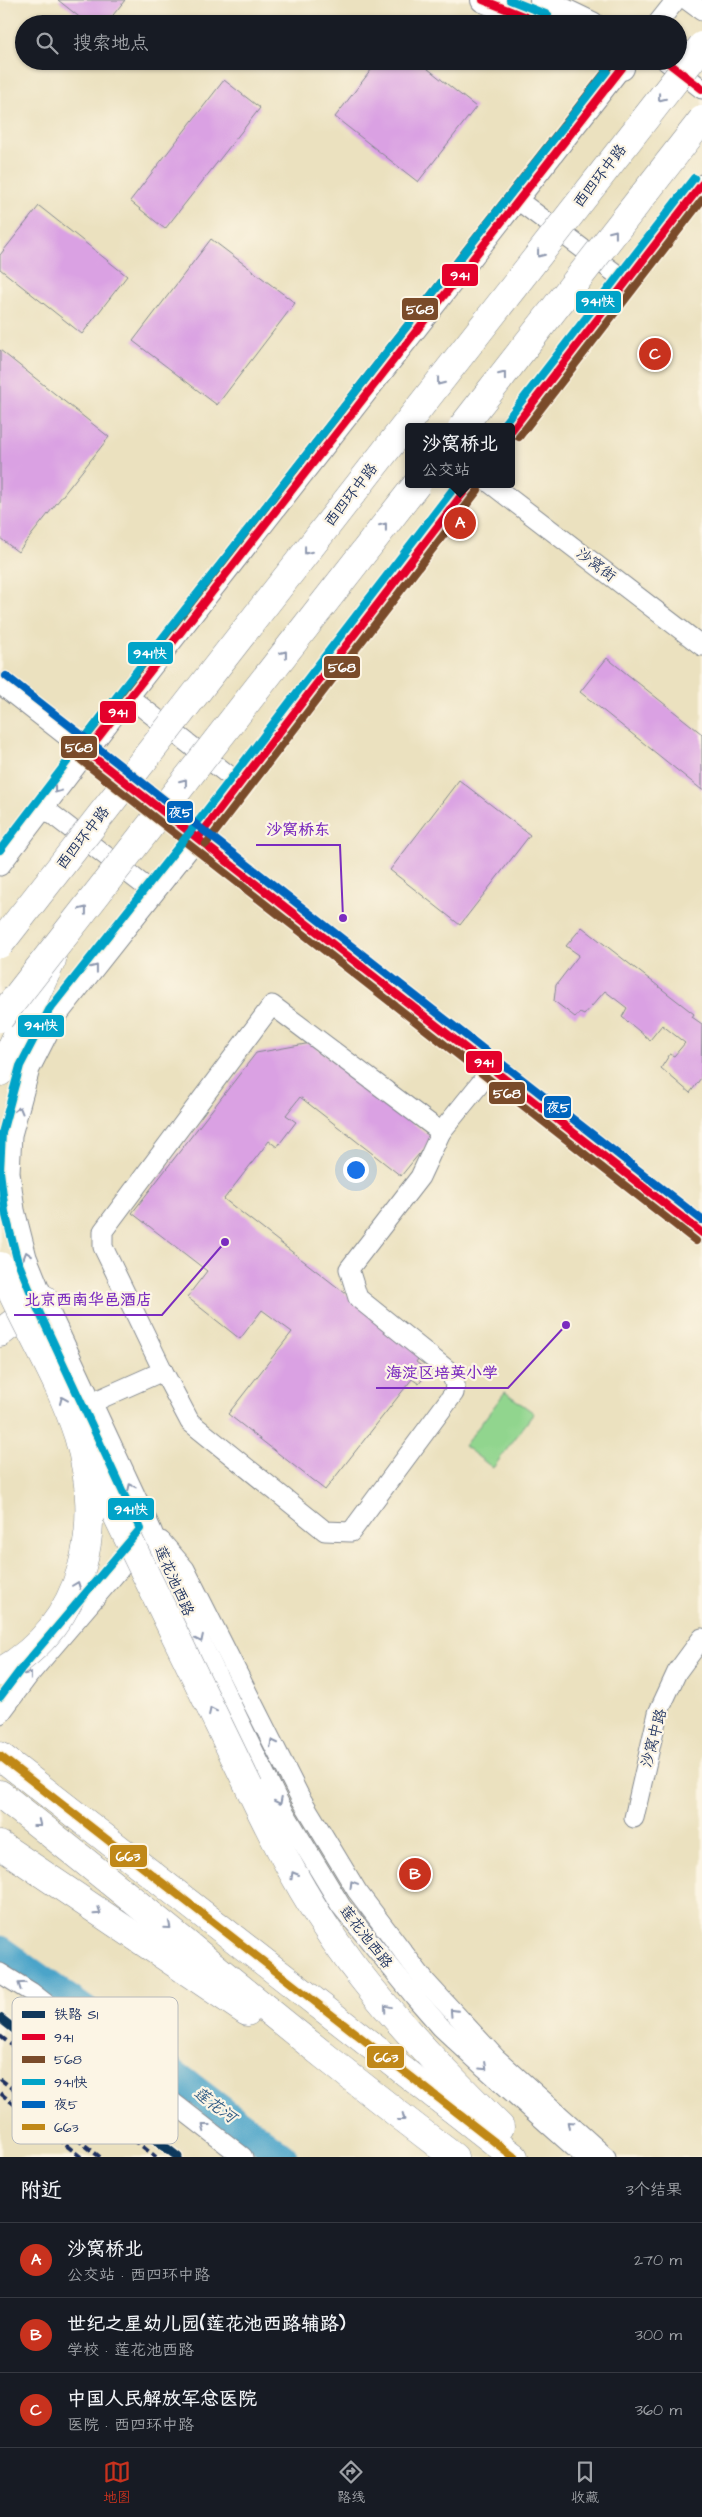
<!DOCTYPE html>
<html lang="zh">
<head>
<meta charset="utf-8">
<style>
	body { margin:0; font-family:"Architects Daughter","LXGW WenKai TC",sans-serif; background:#242831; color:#f1f3f6 }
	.you { position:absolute; left:355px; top:1169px; width:18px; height:18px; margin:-12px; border:4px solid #fff; border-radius:50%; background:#1a73e8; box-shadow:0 0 0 8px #1a73e833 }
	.badge { display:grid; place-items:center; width:32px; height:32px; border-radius:50%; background:#c8321e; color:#fff; font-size:16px; font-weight:700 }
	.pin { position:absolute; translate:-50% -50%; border:2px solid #fff; box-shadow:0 1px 5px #0006 }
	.popup { position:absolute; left:405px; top:423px; width:110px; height:65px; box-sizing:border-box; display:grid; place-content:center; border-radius:5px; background:#171b24; filter:drop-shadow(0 1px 4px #0005); font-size:16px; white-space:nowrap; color:#9ea1a6 }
	.popup b { font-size:19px; color:#f1f3f6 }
	.popup::after { content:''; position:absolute; left:50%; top:100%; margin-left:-10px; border:10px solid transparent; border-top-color:#171b24 }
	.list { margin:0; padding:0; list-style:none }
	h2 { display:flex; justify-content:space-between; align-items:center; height:65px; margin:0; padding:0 20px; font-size:21px }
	h2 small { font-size:16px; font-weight:400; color:#9ea1a6 }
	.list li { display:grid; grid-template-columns:32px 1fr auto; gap:15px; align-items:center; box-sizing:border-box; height:75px; padding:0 20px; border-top:1px solid #363941 }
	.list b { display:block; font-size:19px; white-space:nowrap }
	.list p { margin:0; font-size:16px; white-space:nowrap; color:#9ea1a6 }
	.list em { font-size:16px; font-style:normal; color:#9ea1a6 }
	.icon { flex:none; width:28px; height:28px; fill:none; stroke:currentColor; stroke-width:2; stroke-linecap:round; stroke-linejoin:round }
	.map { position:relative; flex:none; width:702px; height:2157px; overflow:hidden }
	.search { position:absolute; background:#171b24; box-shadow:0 1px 4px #0004; left:15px; right:15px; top:15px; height:55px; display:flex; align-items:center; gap:12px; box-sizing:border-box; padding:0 18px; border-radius:28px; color:#9ea1a6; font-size:19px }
	.sheet { height:290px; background:#171b24 }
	nav { display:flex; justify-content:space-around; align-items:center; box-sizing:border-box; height:70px; border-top:1px solid #363941; background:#171b24; font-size:14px; color:#9ea1a6 }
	nav a { display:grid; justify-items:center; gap:2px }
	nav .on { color:#c8321e }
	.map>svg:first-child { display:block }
	.green { fill:#91d58e; stroke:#568276 }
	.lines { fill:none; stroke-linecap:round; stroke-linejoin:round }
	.river { stroke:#4ba4c9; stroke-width:29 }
	.building { fill:#daa1e3 }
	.minor-casing { stroke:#83888e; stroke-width:21 }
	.major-casing { stroke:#83888e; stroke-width:26 }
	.highway-casing { stroke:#83888e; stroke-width:29 }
	.minor { stroke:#fff; stroke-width:19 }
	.major { stroke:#fff; stroke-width:24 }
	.highway { stroke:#fff; stroke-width:28 }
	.rail { stroke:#1b2f5e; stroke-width:4; stroke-dasharray:8 4; stroke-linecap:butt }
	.highway-bridge-casing { stroke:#83888e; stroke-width:29; stroke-linecap:butt }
	.highway-bridge { stroke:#fff; stroke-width:28 }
	.bus-1-casing { stroke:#fcf5e5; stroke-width:11 }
	.bus-2-casing { stroke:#fcf5e5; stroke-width:11 }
	.bus-3-casing { stroke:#fcf5e5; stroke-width:11 }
	.bus-4-casing { stroke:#fcf5e5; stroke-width:11 }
	.bus-5-casing { stroke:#fcf5e5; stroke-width:11 }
	.bus-1 { stroke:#e4002b; stroke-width:8 }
	.bus-2 { stroke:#7a4b2a; stroke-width:8 }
	.bus-3 { stroke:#01a3c8; stroke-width:8 }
	.bus-4 { stroke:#0065bd; stroke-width:8 }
	.bus-5 { stroke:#c08818; stroke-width:8 }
	.rail-1-casing { stroke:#fcf5e5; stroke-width:12 }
	.rail-1 { stroke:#11385b; stroke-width:9 }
	.oneway { stroke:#8d97ae }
	.labels { text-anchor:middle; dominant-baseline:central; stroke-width:4.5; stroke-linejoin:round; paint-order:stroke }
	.street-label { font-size:15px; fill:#1b2f5e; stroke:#fcf5e5 }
	.water-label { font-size:16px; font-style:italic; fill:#2c5883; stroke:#fcf5e5 }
	.key { fill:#fcf5e5; stroke:#b8babc; stroke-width:1 }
	.key-label { font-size:14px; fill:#1b2f5e }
	.leader { fill:none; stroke:#7b2cbf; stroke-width:2 }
	.callout-dot { fill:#7b2cbf; stroke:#fcf5e5; stroke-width:2 }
	.callout-label { font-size:16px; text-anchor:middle; font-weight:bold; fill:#7b2cbf; stroke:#fcf5e5; stroke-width:4.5; stroke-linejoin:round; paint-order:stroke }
	.line-badge { stroke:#fcf5e5; stroke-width:2 }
	.badge-label { font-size:14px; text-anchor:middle; font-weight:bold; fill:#fff }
</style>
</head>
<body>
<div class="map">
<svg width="702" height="2157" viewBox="0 0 702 2157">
	<rect width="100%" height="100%" fill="#fcf5e5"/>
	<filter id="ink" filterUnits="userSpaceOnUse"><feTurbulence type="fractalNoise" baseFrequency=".02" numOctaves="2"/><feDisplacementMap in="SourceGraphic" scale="10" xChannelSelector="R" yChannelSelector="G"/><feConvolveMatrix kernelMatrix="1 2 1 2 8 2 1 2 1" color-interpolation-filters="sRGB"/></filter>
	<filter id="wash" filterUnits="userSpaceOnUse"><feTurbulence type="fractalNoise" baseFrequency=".0096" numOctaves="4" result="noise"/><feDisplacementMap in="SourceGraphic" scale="20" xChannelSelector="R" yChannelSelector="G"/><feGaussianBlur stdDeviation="1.12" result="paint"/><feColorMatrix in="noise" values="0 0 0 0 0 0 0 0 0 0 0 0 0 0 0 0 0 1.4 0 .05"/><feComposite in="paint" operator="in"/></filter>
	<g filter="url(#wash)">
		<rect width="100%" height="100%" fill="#ebe1bf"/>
		<path class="green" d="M 505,1392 L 534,1413 L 493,1468 L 464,1446 Z"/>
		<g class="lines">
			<path class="river" d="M 0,1950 L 173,2073 L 283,2157"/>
		</g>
		<g id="blocks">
			<g class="building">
				<path d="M 58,0 L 125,0 L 106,24 L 88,24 Z"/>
				<path d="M 378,61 L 418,61 L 476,107 L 418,182 L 335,117 Z"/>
				<path d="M 224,80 L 260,108 L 165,229 L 130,201 Z"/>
				<path d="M 39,206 L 127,276 L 82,334 L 0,269 L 0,255 Z"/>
				<path d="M 211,239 L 295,303 L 217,405 L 133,341 Z"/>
				<path d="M 0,350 L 109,437 L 18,552 L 0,538 Z"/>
				<path d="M 607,658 L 702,734 L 702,790 L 580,692 Z"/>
				<path d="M 459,780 L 530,835 L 460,925 L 390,870 Z"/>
				<path d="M 582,927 L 694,1014 L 692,1017 L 702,1024 L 701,1078 L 690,1093 L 661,1068 L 670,1054 L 674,1056 L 685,1043 L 662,1025 L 650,1040 L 622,1017 L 627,1008 L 605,991 L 584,1015 L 580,1013 L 575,1017 L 554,1001 L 556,985 L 579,955 L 566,946 Z"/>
				<path d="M 311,1043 L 432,1138 L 401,1176 L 300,1097 L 286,1115 L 296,1122 L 277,1147 L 269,1141 L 224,1199 L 422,1353 L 416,1362 L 428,1371 L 419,1384 L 412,1379 L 325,1490 L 228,1414 L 292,1332 L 262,1310 L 240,1339 L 187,1297 L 207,1271 L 132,1213 L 256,1053 Z"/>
			</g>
		</g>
	</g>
	<g filter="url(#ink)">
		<use href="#blocks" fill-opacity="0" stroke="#83888e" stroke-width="1"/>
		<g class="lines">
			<defs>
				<g id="minor">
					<path d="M 687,0 L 702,11"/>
					<path d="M 657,24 L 676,0"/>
					<path d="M 666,61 L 702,89"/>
					<path d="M 519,201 L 627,282"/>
					<path d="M 511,431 L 702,184"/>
					<path d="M 470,484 L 198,838 L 57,1016 L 30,1069 L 12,1135 L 10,1172 L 15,1210 L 27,1257 L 44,1299 L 152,1531 L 171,1580 L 280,1805 L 341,1906 L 414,1996 L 441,2027 L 485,2068 L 585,2157"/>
					<path d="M 491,484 L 702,646"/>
					<path d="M 0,684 L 702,1233"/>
					<path d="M 129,697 L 240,784"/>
					<path d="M 44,808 L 154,893"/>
					<path d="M 0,866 L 129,697 L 627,61"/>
					<path d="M 163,1371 L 190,1422 L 325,1531 L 351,1532 L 454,1393 L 455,1384 L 450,1372 L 358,1298 L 349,1269 L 420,1177 L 441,1132"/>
					<path d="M 91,1403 L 163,1371 L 103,1247 L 103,1231 L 272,1005 L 441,1132 L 492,1069"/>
					<path d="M 161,1541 L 185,1569 L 300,1797 L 357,1891 L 426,1982 L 496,2058 L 606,2157"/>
					<path d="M 0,1714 L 29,1675 L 141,1544"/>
					<path d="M 634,1818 L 658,1713 L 677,1672 L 702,1638"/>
					<path d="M 0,1973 L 31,1992 L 243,2157"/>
				</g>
				<g id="major">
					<path d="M 483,0 L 544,24"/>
					<path d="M 542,0 L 592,24"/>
					<path d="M 610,61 L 622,68"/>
				</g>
				<g id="highway">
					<path d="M 0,1072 L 52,960"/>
					<path d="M 0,1333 L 44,1299"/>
					<path d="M 0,1756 L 514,2157"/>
					<path d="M 249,1787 C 282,1856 319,1926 368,1985 C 409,2036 454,2081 500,2127"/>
					<path d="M 0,1794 C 153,1913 299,2040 454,2157"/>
					<path d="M 0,1845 L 247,2012"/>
				</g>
			</defs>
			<use href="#minor" class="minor-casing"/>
			<use href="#major" class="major-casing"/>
			<use href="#highway" class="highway-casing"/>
			<use href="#minor" class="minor"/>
			<use href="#major" class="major"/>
			<use href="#highway" class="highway"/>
			<g class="rail">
				<path d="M 0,2036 L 156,2157"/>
				<path d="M 0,2079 L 100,2157"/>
				<path d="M 0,2093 L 81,2157"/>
			</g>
			<defs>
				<g id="highway-bridge">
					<path d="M 462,427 L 702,120"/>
					<path d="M 0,944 L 702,46"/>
					<path d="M 0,1018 L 417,484"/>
					<path d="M 0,1266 C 23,1322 60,1379 78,1436 C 105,1524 86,1624 0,1672"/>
					<path d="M 92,1464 L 249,1787"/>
				</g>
			</defs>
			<use href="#highway-bridge" class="highway-bridge-casing"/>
			<use href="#highway-bridge" class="highway-bridge"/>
			<defs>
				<g id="bus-1">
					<path d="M 483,0 L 543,24"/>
					<path d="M 610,61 L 622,68 L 87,752 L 702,1233"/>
					<path d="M 666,61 L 702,89"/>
					<path d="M 511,431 L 702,184"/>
					<path d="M 198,838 L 470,484"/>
				</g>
				<g id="bus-2">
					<path d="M 614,61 L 79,746 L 77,752 L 81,760 L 696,1241"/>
					<path d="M 519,437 L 702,200"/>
					<path d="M 206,844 L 478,490"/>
				</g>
				<g id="bus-3">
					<path d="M 510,0 L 548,15"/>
					<path d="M 503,425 L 694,178"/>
					<path d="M 0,850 L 121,691 L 607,71 L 605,70"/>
					<path d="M 0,1697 L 21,1669 L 140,1529 L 35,1303 L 17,1259 L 5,1212 L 0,1171 L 2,1133 L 20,1066 L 49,1010 L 190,832 L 457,484"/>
				</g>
				<path id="bus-4" d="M 6,676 L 702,1220"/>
				<path id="bus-5" d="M 0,1756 L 514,2157"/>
			</defs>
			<use href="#bus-1" class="bus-1-casing"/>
			<use href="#bus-2" class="bus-2-casing"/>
			<use href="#bus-3" class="bus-3-casing"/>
			<use href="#bus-4" class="bus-4-casing"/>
			<use href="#bus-5" class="bus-5-casing"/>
			<use href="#bus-1" class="bus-1"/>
			<use href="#bus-2" class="bus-2"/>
			<use href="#bus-3" class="bus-3"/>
			<use href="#bus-4" class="bus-4"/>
			<use href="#bus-5" class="bus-5"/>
			<defs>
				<path id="rail-1" d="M 0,2018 L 178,2157"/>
			</defs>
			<use href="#rail-1" class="rail-1-casing"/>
			<use href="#rail-1" class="rail-1"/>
		</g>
		<defs><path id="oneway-chevron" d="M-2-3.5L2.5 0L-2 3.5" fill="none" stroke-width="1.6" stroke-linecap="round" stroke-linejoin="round" transform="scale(1.25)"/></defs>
		<g class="oneway">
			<use href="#oneway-chevron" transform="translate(661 98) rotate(128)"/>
			<use href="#oneway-chevron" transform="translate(614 233) rotate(-52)"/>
			<use href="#oneway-chevron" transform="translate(540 254) rotate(128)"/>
			<use href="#oneway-chevron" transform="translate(503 375) rotate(-52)"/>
			<use href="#oneway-chevron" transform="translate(440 382) rotate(128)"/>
			<use href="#oneway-chevron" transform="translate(384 526) rotate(-52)"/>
			<use href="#oneway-chevron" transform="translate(307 551) rotate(128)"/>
			<use href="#oneway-chevron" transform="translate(284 654) rotate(-52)"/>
			<use href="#oneway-chevron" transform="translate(184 782) rotate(-52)"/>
			<use href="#oneway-chevron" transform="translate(57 790) rotate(127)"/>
			<use href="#oneway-chevron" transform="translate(84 910) rotate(-52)"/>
			<use href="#oneway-chevron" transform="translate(95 968) rotate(-52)"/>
			<use href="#oneway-chevron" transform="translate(19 1110) rotate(-75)"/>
			<use href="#oneway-chevron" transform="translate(27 1255) rotate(-107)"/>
			<use href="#oneway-chevron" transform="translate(63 1400) rotate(-113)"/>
			<use href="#oneway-chevron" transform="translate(131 1487) rotate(-115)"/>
			<use href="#oneway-chevron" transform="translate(77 1585) rotate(-69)"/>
			<use href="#oneway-chevron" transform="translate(200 1639) rotate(64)"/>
			<use href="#oneway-chevron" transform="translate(29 1675) rotate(-52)"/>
			<use href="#oneway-chevron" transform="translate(212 1711) rotate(-116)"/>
			<use href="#oneway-chevron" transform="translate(273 1743) rotate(-117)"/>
			<use href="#oneway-chevron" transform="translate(279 1801) rotate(63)"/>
			<use href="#oneway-chevron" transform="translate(38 1824) rotate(38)"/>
			<use href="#oneway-chevron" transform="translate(294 1875) rotate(-120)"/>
			<use href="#oneway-chevron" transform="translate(353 1884) rotate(-121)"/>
			<use href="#oneway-chevron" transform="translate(98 1912) rotate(34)"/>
			<use href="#oneway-chevron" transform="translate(168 1926) rotate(39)"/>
			<use href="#oneway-chevron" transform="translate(21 1985) rotate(-146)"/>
			<use href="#oneway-chevron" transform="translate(387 2008) rotate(-130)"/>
			<use href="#oneway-chevron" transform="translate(453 2012) rotate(-133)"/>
			<use href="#oneway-chevron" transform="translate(484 2067) rotate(43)"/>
			<use href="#oneway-chevron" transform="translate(402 2118) rotate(37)"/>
			<use href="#oneway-chevron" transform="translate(570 2124) rotate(-138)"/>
			<use href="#oneway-chevron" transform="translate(205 2127) rotate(-142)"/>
		</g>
	</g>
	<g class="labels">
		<g class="street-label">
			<text transform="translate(600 176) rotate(-52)">西四环中路</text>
			<text transform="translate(351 495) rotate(-52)">西四环中路</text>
			<text transform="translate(596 565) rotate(37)">沙窝街</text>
			<text transform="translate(83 838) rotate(-52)">西四环中路</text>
			<text transform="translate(174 1581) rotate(66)">莲花池西路</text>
			<text transform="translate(654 1738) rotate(-75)">沙窝中路</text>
			<text transform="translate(366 1937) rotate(52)">莲花池西路</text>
		</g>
		<g class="water-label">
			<text transform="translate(215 2105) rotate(37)">莲花河</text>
		</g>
	</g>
	<rect x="12" y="1997" width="166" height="147" rx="8" class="key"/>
	<rect x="22" y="2011" width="23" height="7" fill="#11385b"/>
	<rect x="22" y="2034" width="23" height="6" fill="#e4002b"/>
	<rect x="22" y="2056" width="23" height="7" fill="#7a4b2a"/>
	<rect x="22" y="2079" width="23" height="6" fill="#01a3c8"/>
	<rect x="22" y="2101" width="23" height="7" fill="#0065bd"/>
	<rect x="22" y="2124" width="23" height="6" fill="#c08818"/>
	<g class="key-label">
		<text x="54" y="2019">铁路 S1</text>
		<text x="54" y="2042">941</text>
		<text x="54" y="2064">568</text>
		<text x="54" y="2087">941快</text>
		<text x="54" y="2109">夜5</text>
		<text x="54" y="2132">663</text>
	</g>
	<path class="leader" d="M343 918L340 845H256M225 1242L162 1315H14M566 1325L508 1388H376"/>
	<g class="callout-dot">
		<circle cx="343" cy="918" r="5"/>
		<circle cx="225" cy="1242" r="5"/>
		<circle cx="566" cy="1325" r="5"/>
	</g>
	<g class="callout-label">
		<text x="298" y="835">沙窝桥东</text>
		<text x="88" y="1305">北京西南华邑酒店</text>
		<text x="442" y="1378">海淀区培英小学</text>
	</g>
	<g class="line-badge">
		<rect x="441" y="263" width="38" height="24" rx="5" fill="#e4002b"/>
		<rect x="575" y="290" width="47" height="24" rx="5" fill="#01a3c8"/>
		<rect x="401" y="297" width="38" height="24" rx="5" fill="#7a4b2a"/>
		<rect x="127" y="641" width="47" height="24" rx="5" fill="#01a3c8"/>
		<rect x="323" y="655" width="38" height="24" rx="5" fill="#7a4b2a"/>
		<rect x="99" y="700" width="38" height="24" rx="5" fill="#e4002b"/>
		<rect x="60" y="735" width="38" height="24" rx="5" fill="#7a4b2a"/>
		<rect x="166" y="800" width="28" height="24" rx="5" fill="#0065bd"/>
		<rect x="17" y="1014" width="48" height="24" rx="5" fill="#01a3c8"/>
		<rect x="465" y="1050" width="38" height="24" rx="5" fill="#e4002b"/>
		<rect x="488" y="1081" width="38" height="24" rx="5" fill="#7a4b2a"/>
		<rect x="543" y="1095" width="29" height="24" rx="5" fill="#0065bd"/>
		<rect x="107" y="1497" width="48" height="24" rx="5" fill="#01a3c8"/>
		<rect x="109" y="1844" width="39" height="24" rx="5" fill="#c08818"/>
		<rect x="366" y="2045" width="39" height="24" rx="5" fill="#c08818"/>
	</g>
	<g class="badge-label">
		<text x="460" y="280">941</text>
		<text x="598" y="306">941快</text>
		<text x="420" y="314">568</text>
		<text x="150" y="658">941快</text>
		<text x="342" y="672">568</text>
		<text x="118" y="717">941</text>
		<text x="79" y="752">568</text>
		<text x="180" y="817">夜5</text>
		<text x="41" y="1030">941快</text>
		<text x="484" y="1067">941</text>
		<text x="507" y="1098">568</text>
		<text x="558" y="1112">夜5</text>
		<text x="131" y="1514">941快</text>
		<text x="128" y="1861">663</text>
		<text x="386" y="2062">663</text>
	</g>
</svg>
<div class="you"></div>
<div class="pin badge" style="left:460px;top:523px">A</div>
<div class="popup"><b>沙窝桥北</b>公交站</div>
<div class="pin badge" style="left:415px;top:1874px">B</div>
<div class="pin badge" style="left:655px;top:354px">C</div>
<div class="search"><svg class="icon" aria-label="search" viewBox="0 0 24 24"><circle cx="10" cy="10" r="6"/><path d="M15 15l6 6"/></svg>搜索地点</div>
</div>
<section class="sheet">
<h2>附近<small>3个结果</small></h2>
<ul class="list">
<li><span class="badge">A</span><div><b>沙窝桥北</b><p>公交站 · 西四环中路</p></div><em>270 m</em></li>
<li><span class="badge">B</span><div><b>世纪之星幼儿园(莲花池西路辅路)</b><p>学校 · 莲花池西路</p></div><em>300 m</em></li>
<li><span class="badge">C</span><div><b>中国人民解放军总医院</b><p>医院 · 西四环中路</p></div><em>360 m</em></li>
</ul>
</section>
<nav>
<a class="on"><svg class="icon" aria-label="map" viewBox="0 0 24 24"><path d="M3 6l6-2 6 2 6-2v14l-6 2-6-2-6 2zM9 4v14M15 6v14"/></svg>地图</a>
<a><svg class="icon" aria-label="directions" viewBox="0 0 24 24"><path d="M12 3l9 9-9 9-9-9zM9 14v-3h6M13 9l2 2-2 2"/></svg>路线</a>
<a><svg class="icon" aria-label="saved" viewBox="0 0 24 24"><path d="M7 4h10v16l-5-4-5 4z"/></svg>收藏</a>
</nav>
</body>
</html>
